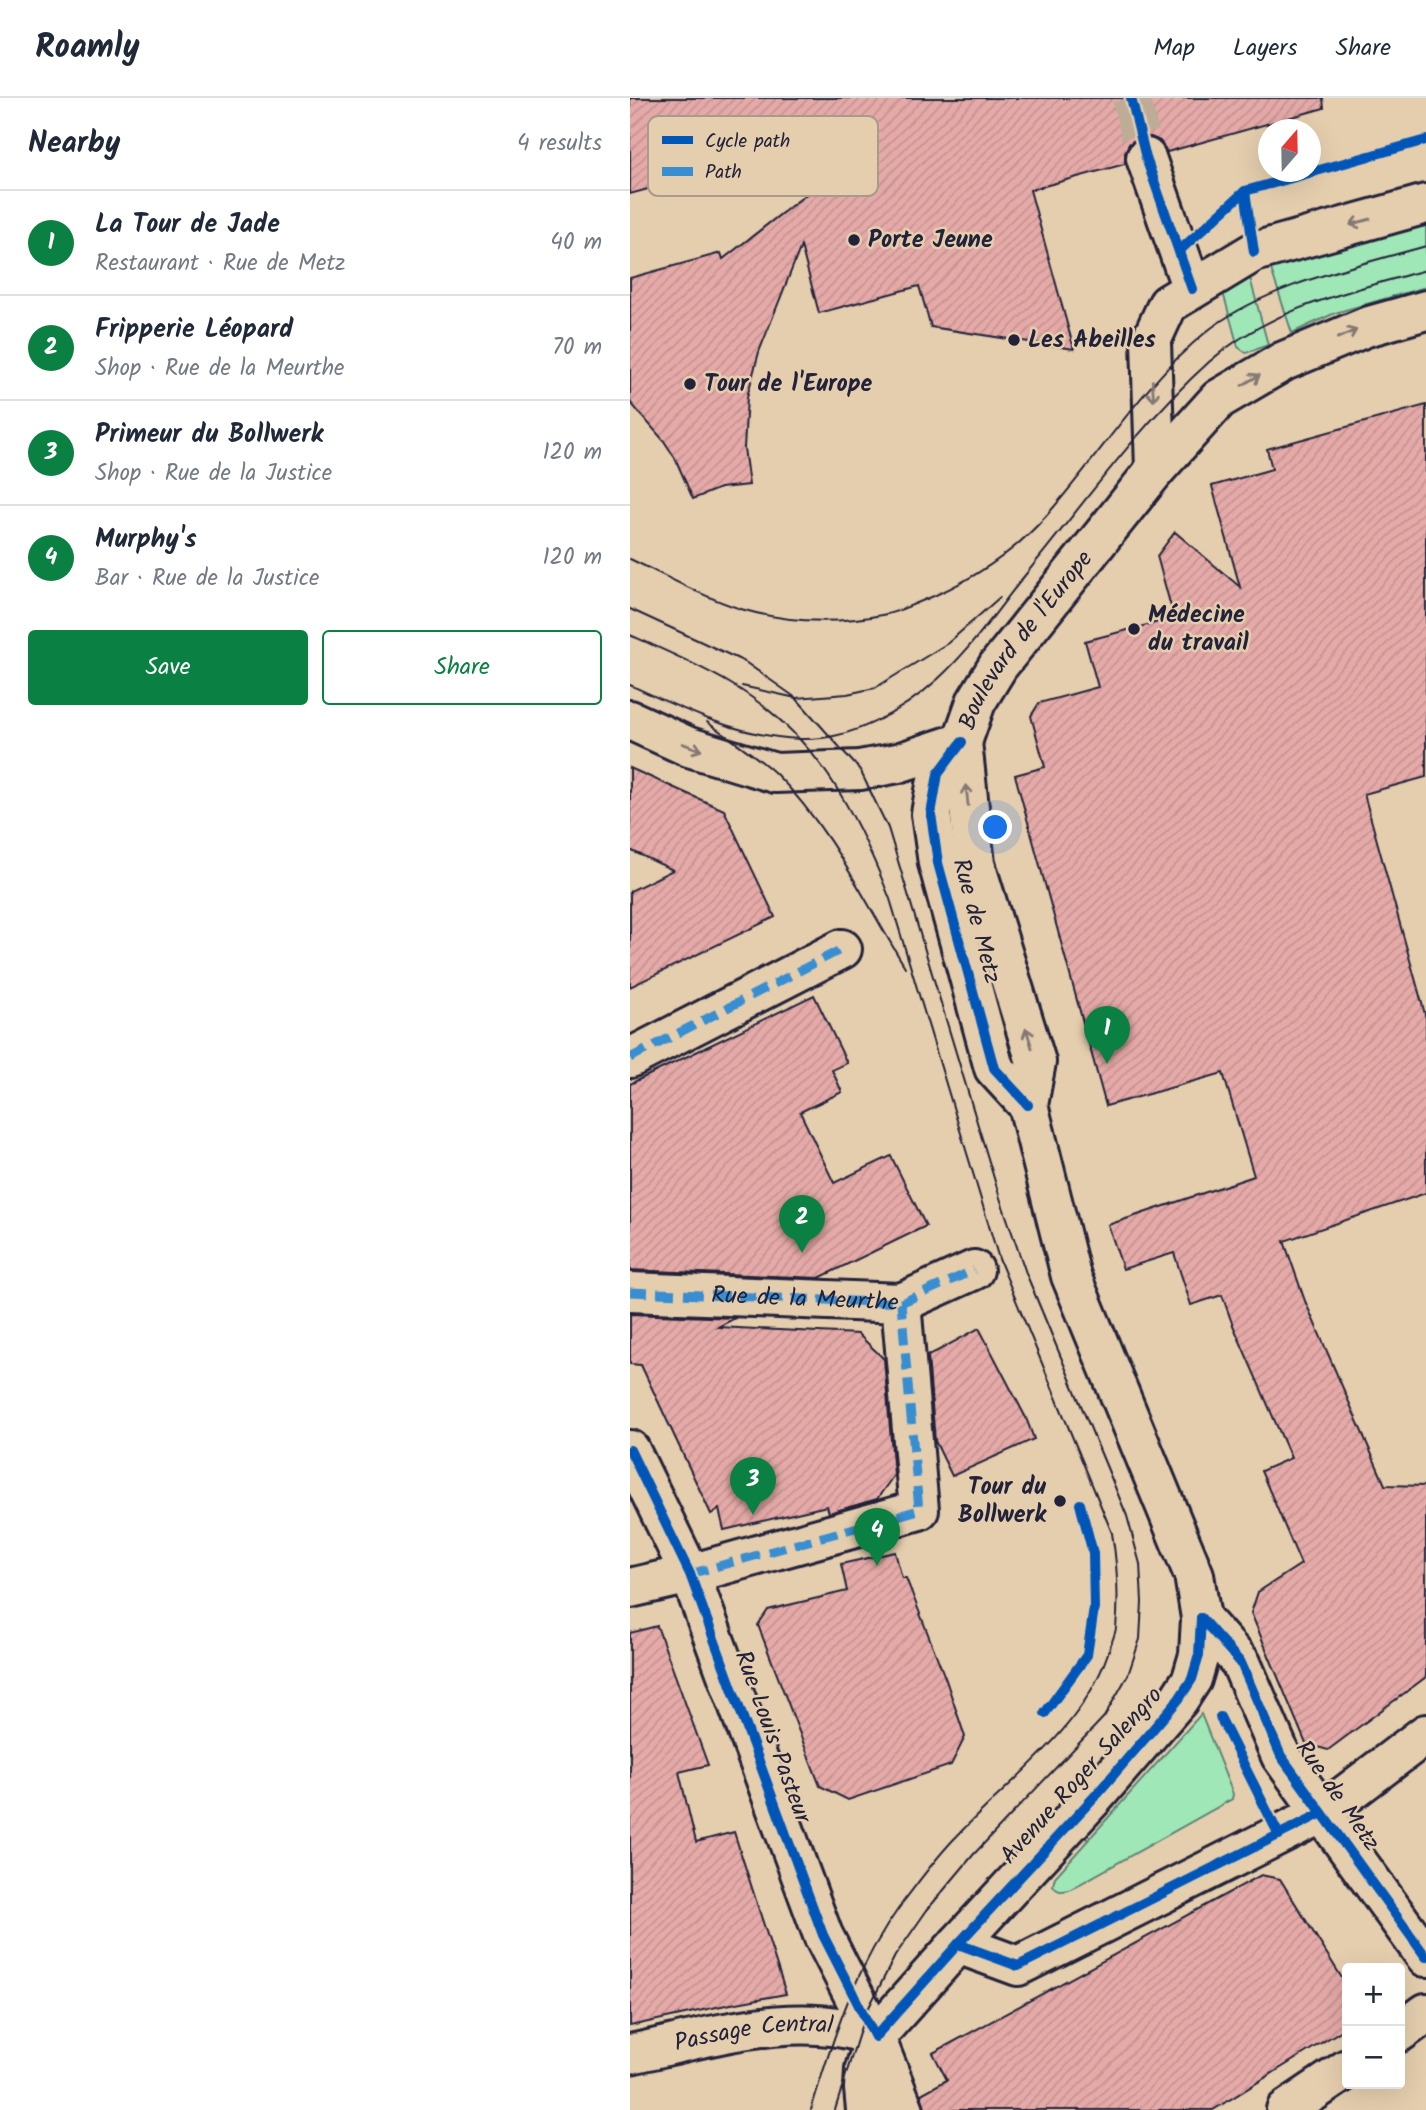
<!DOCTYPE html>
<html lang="en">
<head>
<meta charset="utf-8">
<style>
	body { margin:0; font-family:Kalam,sans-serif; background:#f6f6f7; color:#1f2937 }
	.controls { position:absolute; right:21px; bottom:21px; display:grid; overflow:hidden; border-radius:7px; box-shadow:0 7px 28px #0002 }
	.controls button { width:63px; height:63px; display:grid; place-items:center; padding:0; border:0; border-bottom:2px solid #e0e1e3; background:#fff; color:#1f2937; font:35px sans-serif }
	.compass { position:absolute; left:628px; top:21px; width:63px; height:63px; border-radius:50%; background:#fff; box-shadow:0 7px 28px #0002; rotate:20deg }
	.you { position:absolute; left:366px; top:730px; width:24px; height:24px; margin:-18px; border:5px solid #fff; border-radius:50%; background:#1a73e8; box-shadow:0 0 0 10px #1a73e833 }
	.badge { display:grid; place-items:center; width:46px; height:46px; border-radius:50%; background:#0b8043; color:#fff; font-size:23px; font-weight:700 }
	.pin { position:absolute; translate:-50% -58px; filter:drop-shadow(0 2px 4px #0008) }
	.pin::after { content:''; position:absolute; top:37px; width:24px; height:21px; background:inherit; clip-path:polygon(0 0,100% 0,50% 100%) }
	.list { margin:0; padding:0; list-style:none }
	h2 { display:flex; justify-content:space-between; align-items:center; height:91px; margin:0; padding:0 28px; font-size:30px }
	h2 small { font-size:23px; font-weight:400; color:#747a83 }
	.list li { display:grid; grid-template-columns:46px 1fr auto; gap:21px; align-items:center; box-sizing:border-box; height:105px; padding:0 28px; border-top:2px solid #e0e1e3 }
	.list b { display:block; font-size:26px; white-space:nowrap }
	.list p { margin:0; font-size:23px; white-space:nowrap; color:#747a83 }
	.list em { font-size:23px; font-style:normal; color:#747a83 }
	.actions { display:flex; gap:14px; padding:21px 28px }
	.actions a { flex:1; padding:16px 0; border:2px solid #0b8043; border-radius:7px; text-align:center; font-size:24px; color:#0b8043 }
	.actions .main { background:#0b8043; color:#fff }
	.map { position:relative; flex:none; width:796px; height:2012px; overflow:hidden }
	header { display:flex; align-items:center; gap:42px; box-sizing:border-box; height:98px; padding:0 35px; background:#fff; border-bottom:2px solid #e0e1e3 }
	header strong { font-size:33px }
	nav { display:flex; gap:38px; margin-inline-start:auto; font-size:24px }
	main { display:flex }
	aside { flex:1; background:#fff }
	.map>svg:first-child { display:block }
	.grass { fill:#9fe7b6; stroke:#608478; stroke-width:2 }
	.building { fill:url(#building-hatch); stroke:#22223b; stroke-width:2 }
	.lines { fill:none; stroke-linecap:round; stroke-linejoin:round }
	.major-tunnel { stroke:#beac97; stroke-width:38; stroke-dasharray:38 19; stroke-linecap:butt }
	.minor-casing { stroke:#22223b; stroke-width:44 }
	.major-casing { stroke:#22223b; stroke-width:44 }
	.minor { stroke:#e5ceae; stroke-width:38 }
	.major { stroke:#e5ceae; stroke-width:38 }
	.tram { stroke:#22223b; stroke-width:2 }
	.quiet { stroke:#398ed0; stroke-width:9; stroke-dasharray:18 9; stroke-linecap:butt }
	.cycleway-casing { stroke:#e5ceae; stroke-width:15 }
	.cycleway { stroke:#0057b8; stroke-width:10 }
	.oneway { stroke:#847874 }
	.poi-dot { fill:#22223b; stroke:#e5ceae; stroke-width:2.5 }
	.labels { text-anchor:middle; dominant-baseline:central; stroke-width:5; stroke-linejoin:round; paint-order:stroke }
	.poi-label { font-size:24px; font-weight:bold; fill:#22223b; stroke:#e5ceae; text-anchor:start }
	.street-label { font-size:24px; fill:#22223b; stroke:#e5ceae }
	.key { fill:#e5ceae; stroke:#aa9a8c; stroke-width:2 }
	.key-label { font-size:19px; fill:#22223b }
</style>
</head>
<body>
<header>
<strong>Roamly</strong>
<nav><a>Map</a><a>Layers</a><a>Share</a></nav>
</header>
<main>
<aside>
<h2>Nearby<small>4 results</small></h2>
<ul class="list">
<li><span class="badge">1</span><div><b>La Tour de Jade</b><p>Restaurant · Rue de Metz</p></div><em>40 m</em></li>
<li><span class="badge">2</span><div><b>Fripperie Léopard</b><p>Shop · Rue de la Meurthe</p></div><em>70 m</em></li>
<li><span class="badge">3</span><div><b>Primeur du Bollwerk</b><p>Shop · Rue de la Justice</p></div><em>120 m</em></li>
<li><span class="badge">4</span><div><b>Murphy's</b><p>Bar · Rue de la Justice</p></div><em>120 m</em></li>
</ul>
<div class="actions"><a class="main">Save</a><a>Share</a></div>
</aside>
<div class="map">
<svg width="796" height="2012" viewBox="0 0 796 2012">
	<defs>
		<pattern id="building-hatch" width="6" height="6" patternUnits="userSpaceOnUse" patternTransform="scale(1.75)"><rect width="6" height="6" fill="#e5aaa7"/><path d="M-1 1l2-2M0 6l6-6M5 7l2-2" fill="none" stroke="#c49291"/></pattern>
	</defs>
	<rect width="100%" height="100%" fill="#e5ceae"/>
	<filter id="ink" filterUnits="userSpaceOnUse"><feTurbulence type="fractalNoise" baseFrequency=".0143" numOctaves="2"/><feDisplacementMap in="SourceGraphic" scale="14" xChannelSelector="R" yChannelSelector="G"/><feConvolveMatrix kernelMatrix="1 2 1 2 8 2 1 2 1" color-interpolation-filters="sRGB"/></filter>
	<g filter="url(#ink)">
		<g class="grass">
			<path d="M 796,118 L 796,189 L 705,215 L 662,235 L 638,162 Z"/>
			<path d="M 617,169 L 638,247 L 616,255 L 608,249 L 588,176 Z"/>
			<path d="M 571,1616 L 603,1696 L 602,1701 L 439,1792 C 431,1794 427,1794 423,1787 L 425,1779 Z"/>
		</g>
		<g class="building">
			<path d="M 0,0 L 693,0 L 694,10 L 537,54 L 530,43 L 521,39 L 509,39 L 499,46 L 495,55 L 495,66 L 400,92 L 444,251 L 301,229 L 289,188 L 189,215 L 171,148 L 129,254 L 117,299 L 114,350 L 119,387 L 90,390 L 63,401 L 45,360 L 34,343 L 0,304 L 0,180 L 91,155 L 93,161 L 237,49 L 150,71 L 146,56 L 0,96 Z"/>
			<path d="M 796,307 L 796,679 L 734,696 L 796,920 L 796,1095 L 654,1143 L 675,1203 L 755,1387 L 796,1388 L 796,1579 L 698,1652 L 676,1646 L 621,1515 L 628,1494 L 671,1466 L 631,1373 L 661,1360 L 602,1225 L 592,1197 L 561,1207 L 544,1155 L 493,1171 L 478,1127 L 624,1078 L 593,975 L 476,1008 L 385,677 L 415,669 L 401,618 L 409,605 L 468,589 L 455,543 L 544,520 L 527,458 L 545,434 L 610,489 L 582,388 L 642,371 L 637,351 Z"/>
			<path d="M 0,670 L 94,712 L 145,819 L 0,889 L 0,793 L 43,772 L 0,752 Z"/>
			<path d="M 184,897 L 217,965 L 202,972 L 212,994 L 170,1014 L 204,1085 L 261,1058 L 296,1128 L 189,1180 L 0,1172 L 0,986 Z"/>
			<path d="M 0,1216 L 105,1220 L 88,1229 L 228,1236 L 254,1261 L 264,1377 L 247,1401 L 199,1415 L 197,1408 L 94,1432 L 89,1411 L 81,1416 L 11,1267 L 0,1266 Z"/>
			<path d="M 349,1230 L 396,1320 L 404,1341 L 322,1378 L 305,1343 L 298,1258 Z"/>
			<path d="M 265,1454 L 272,1480 L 276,1480 L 316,1582 L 335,1639 L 321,1667 L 218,1702 L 190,1688 L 128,1527 L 138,1512 L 217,1493 L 211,1466 Z"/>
			<path d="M 27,1528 L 78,1667 L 49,1674 L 66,1744 L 104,1734 L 156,1896 L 96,1907 L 0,1928 L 0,1535 Z"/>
			<path d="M 631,1777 L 650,1781 L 717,1888 L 717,1929 L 583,2012 L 295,2012 L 291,1996 L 317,1982 L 303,1955 Z"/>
		</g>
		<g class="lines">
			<path class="major-tunnel" d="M 501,0 L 516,60"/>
			<defs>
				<g id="minor">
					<path d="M 0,622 L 59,649 L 145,675 L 230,672 L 268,665 L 332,644"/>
					<path d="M 0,960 L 212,851"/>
					<path id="s1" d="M 0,1194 L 271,1205 L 344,1172"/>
					<path d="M 0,1352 L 60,1476 L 193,1837 L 245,1939"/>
					<path d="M 0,1490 L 60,1476 L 289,1412 L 271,1205"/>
					<path d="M 571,1520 L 611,1565 L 651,1658 L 796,1859"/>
					<path d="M 328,1846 L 388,1868 L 692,1715 L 796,1636"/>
					<path d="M 770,1934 L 796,1915"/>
					<path id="s2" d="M 0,1956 C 77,1940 170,1909 245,1939"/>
					<path d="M 656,2012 L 717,1971"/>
				</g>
				<g id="major">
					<path d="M 516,60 L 562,191"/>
					<path d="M 525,372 L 521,243 L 538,206 L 624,154 L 796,106"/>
					<path id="s3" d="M 398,1007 L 364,970 L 308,765 L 301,716 L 308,676 L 332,644 L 346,604 L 368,568 L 525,372 L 589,301 L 654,263 L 736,229 L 796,212"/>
					<path d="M 245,1939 L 274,2012"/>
					<path d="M 236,2012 L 234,1991 L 235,1971 L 245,1939 L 328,1846 L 466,1697 L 549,1601 L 562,1581 L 569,1557 L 571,1520 L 564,1477 L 441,1178 L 398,1007 L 406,964 L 345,766 L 332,644"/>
				</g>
			</defs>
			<use href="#minor" class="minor-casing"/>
			<use href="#major" class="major-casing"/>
			<use href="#minor" class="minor"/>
			<use href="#major" class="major"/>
			<g class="tram">
				<path d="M 0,461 C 36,478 73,499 111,511 C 158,525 209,526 257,516 C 267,514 277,509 287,505 C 335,486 382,457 417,417 C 470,357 513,286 576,234 C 633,188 726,168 796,148"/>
				<path d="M 0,511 L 115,564 L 166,600 L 230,672 L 258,730 L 370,1100 L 396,1175 L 497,1418 L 510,1466 L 512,1504 L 510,1541 L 498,1577 L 474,1619 L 344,1756 L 297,1812 L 265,1858 L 234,1919 L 205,2012"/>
				<path d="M 0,537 C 34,552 69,567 101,586 C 187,637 225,712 260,801 L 369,1161 L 482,1435 C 487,1465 489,1499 486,1530 C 485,1538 480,1547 478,1555 C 452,1633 380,1681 327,1738 C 307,1758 290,1782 273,1804 C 224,1871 205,1934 181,2012"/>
				<path d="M 0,587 C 54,612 110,639 170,641 C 220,643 272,614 308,581 C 342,550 367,512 396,476 C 455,404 510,326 579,264 C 640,210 720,193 796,172"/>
				<path d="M 112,588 L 166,600 L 217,596 L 245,590 L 318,545 L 370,499"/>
				<path d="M 77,624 C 100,641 126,657 146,676 C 201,730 235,804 275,869"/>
			</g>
			<g class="quiet">
				<path d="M 0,960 L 212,851"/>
				<path d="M 0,1194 L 271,1205 L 344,1172"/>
				<path d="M 60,1476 L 289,1412 L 271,1205"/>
			</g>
			<defs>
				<g id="cycleway">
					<path d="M 501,0 L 516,60 L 562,191"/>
					<path d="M 549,153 L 615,93"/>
					<path d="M 624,154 L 615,93 L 796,42"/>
					<path d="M 332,644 L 308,676 L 301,716 L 308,765 L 364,970 L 398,1007"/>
					<path d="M 0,1352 L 60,1476 L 193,1837 L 245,1939 L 328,1846 L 466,1697 L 549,1601 L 562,1581 L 569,1557 L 571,1520"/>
					<path d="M 571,1520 L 611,1565 L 651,1658 L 796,1859"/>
					<path d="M 415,1615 L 457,1557 L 464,1510 L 463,1455 L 450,1406"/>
					<path d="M 590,1619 L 649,1737"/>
					<path d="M 328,1846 L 388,1868 L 692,1715"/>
				</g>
			</defs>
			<use href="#cycleway" class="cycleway-casing"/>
			<use href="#cycleway" class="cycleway"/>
		</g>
		<defs><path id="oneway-shaft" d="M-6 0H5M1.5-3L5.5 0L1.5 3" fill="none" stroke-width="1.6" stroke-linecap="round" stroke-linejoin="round" transform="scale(1.75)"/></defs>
		<g class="oneway">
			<use href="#oneway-shaft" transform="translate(730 124) rotate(164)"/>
			<use href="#oneway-shaft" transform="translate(717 236) rotate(-23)"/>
			<use href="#oneway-shaft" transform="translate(621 282) rotate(-31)"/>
			<use href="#oneway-shaft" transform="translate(523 293) rotate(86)"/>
			<use href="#oneway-shaft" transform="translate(62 649) rotate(20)"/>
			<use href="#oneway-shaft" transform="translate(337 697) rotate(-96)"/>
			<use href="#oneway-shaft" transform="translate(399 940) rotate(-107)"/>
		</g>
	</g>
	<g class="poi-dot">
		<circle cx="224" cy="142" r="7"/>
		<circle cx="384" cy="242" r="7"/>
		<circle cx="60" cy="286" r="7"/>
		<circle cx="504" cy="531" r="7"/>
		<circle cx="430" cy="1403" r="7"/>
	</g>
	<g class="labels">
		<g class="poi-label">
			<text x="238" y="142">Porte Jeune</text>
			<text x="398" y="242">Les Abeilles</text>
			<text x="74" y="286">Tour de l'Europe</text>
			<text x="518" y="517">Médecine<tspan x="518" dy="28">du travail</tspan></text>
			<text x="416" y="1389" text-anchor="end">Tour du<tspan x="416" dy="28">Bollwerk</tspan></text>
		</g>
		<g class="street-label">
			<text stroke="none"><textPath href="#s3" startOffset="514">Boulevard de l'Europe</textPath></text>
			<text transform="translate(346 823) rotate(75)">Rue de Metz</text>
			<text stroke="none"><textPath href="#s1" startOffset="175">Rue de la Meurthe</textPath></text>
			<text transform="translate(142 1639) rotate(70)">Rue Louis Pasteur</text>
			<text transform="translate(452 1678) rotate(-48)">Avenue Roger Salengro</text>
			<text transform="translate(707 1698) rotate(55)">Rue de Metz</text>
			<text stroke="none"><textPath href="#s2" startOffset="126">Passage Central</textPath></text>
		</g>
	</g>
	<rect x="18" y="18" width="230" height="80" rx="10" class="key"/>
	<rect x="32" y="38" width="31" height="8" fill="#0057b8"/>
	<rect x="32" y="69" width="31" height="9" fill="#398ed0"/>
	<g class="key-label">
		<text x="75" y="49">Cycle path</text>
		<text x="75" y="80">Path</text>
	</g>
</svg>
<div class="controls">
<button>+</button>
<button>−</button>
</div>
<svg class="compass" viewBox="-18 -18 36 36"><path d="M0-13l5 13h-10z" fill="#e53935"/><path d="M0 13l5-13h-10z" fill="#747a83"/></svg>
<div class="you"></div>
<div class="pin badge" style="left:477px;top:966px">1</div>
<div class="pin badge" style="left:172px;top:1155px">2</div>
<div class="pin badge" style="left:123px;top:1417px">3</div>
<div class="pin badge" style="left:247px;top:1468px">4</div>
</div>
</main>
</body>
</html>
